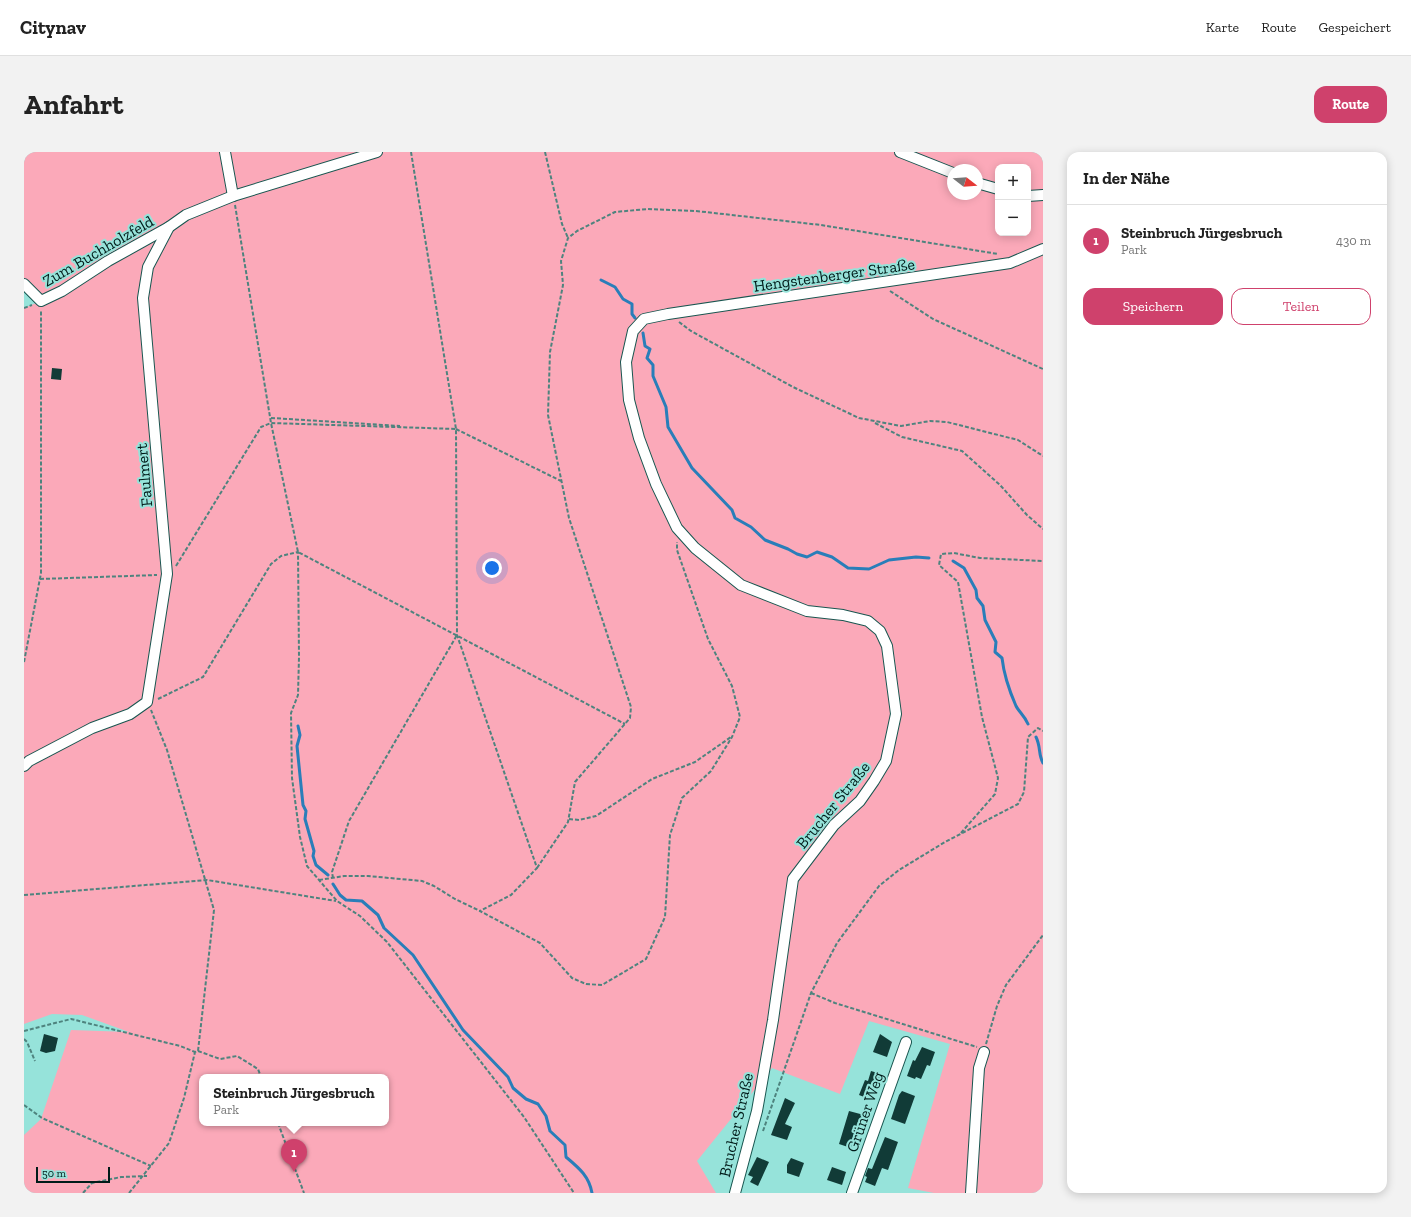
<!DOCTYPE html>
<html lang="de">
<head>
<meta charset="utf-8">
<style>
	body { margin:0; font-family:"Zilla Slab",serif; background:#f2f2f2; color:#222 }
	.controls { position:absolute; right:12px; top:12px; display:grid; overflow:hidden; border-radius:8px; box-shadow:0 2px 10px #0003 }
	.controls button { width:36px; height:36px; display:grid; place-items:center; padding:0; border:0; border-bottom:1px solid #e0e0e0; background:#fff; color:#222; font:20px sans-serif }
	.compass { position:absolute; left:923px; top:12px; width:36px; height:36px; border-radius:50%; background:#fff; box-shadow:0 2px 10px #0003; rotate:107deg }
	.scale { position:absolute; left:12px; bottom:10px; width:74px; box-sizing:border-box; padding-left:4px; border:2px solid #001b19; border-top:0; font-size:11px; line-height:14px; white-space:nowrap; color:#001b19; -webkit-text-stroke:3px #96e3da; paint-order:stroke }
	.you { position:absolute; left:468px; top:416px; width:14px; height:14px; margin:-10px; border:3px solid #fff; border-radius:50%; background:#1a73e8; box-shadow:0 0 0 6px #1a73e833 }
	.badge { display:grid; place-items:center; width:26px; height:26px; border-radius:50%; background:#cf416c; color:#fff; font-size:13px; font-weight:700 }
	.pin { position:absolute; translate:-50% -33px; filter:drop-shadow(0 1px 2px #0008) }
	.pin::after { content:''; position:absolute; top:21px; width:14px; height:12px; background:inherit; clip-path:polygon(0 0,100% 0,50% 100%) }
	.popup { position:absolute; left:175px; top:922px; width:190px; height:52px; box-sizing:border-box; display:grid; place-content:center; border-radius:8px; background:#fff; filter:drop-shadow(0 1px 3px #0005); font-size:13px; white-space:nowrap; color:#767676 }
	.popup b { font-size:15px; color:#222 }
	.popup::after { content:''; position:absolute; left:50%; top:100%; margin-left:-8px; border:8px solid transparent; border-top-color:#fff }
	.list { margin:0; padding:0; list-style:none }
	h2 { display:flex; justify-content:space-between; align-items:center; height:52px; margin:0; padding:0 16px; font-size:17px }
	h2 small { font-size:13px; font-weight:400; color:#767676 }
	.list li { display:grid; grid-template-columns:26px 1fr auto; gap:12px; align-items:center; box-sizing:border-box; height:72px; padding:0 16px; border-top:1px solid #e0e0e0 }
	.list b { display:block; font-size:15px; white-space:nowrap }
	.list p { margin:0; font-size:13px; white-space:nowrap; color:#767676 }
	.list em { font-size:13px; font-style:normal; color:#767676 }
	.actions { display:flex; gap:8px; padding:12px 16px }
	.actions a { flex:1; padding:9px 0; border:1px solid #cf416c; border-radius:12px; text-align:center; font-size:14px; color:#cf416c }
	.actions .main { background:#cf416c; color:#fff }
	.map { position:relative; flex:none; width:1019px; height:1041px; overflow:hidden; border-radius:12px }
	header { display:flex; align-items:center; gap:24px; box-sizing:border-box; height:56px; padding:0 20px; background:#fff; border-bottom:1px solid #e0e0e0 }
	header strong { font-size:19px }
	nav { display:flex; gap:22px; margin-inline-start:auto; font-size:14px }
	.intro { display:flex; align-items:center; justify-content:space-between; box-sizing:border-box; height:96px; padding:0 24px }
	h1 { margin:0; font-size:28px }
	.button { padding:10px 18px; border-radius:12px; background:#cf416c; color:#fff; font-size:14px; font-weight:700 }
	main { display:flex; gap:24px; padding:0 24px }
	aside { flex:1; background:#fff; border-radius:12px; box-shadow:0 2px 10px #0003 }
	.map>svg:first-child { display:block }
	.green { fill:#fba9b9; fill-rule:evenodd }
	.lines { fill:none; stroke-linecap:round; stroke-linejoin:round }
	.stream { stroke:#297eb9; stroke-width:3 }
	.building { fill:#113b37 }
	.minor-casing { stroke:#195650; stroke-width:12 }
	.path { stroke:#4e837e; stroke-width:2; stroke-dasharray:4 2; stroke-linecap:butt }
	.minor { stroke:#fff; stroke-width:10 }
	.labels { text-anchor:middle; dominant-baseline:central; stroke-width:4; stroke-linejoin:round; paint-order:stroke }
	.street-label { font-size:16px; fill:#001b19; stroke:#96e3da }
</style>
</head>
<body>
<header>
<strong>Citynav</strong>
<nav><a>Karte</a><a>Route</a><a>Gespeichert</a></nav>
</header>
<div class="intro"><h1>Anfahrt</h1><a class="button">Route</a></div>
<main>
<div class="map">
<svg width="1019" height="1041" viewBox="0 0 1019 1041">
	<rect width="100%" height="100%" fill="#96e3da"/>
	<path class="green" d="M 0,0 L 1019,0 L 1019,1041 L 910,1041 L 884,1036 L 926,892 L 845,869 L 816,942 L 748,916 L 673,1009 L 692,1041 L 0,1041 L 0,983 L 17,967 L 47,878 L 105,880 L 58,863 L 28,862 L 0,872 L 0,156 L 17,149 L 0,132 ZM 974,15 L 1004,15 L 1004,81 L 974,81 ZM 929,18 L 953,18 L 953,42 L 929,42 ZM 178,925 L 362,925 L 362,971 L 178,971 Z"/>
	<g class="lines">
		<g class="stream">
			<path d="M 577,128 L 591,135 L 599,147 L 608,152 L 608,162 L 611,166"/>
			<path d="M 619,181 L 621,194 L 626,197 L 623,206 L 629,213 L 629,224 L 642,255 L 644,275 L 668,316 L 708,358 L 711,366 L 727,375 L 741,388 L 764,397 L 773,402 L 783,405 L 793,400 L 808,405 L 824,416 L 845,417 L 865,408 L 892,405 L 905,406"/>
			<path d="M 929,409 L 940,416 L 952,438 L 953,446 L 959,454 L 961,468 L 972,490 L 971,500 L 978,506 C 980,524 985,538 992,554 C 995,560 1000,563 1004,572"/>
			<path d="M 274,574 L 276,583 L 273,594 L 279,653 L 282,659 L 281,667 L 290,699 L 289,704 L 292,713 L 304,723"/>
			<path d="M 1012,585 C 1017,595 1014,602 1019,611"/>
			<path d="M 309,732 L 316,743 L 322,748 L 338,749 L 354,763 L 360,776 L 389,803 L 439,878 L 484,925 L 489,936 L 502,947 L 514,952 L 522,964 L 526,979 L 541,993 L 542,1005 C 555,1016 565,1024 568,1041"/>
		</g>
	</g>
	<g class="building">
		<path d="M 28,216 L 38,217 L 37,228 L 27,227 Z"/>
		<path d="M 20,882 L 34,886 L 31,899 L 22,901 L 16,899 Z"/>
		<path d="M 856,882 L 868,890 L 863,905 L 849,900 Z"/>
		<path d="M 898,895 L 911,900 L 906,914 L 903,913 L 897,927 L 892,925 L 891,927 L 883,924 L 889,908 L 891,909 Z"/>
		<path d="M 847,919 L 857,922 L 848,948 L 835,943 L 841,928 L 844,929 Z"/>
		<path d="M 878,939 L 891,944 L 881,972 L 867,967 L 875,943 Z"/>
		<path d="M 761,946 L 771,951 L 761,972 L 768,975 L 763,988 L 747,983 Z"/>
		<path d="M 825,959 L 840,963 L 830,993 L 828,992 L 827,996 L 815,992 Z"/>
		<path d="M 861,985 L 874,990 L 864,1018 L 858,1016 L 851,1034 L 841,1030 L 843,1025 L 841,1024 L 844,1016 L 848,1017 Z"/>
		<path d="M 733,1005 L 745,1010 L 734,1034 L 726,1030 L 729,1025 L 724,1023 Z"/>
		<path d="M 767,1006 L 780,1011 L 775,1025 L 763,1021 L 763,1013 Z"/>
		<path d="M 808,1015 L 822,1020 L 818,1033 L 803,1028 Z"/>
	</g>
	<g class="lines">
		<defs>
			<g id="minor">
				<path d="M 201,0 L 209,44"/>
				<path d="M 876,0 L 929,21"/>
				<path d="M 953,31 L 974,37"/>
				<path d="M 1004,44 L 1019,43"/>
				<path d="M 0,132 L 17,149 L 38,139 L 84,109 L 145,75"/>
				<path d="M 0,614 L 5,609 L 68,576 L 106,562 L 123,550 L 143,422 L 119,146 L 124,115 L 145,75 L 162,63 L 209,44 L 353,0"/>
				<path d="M 711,1041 L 733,959 L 749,868 L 769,727 L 810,673 L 836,649 L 850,629 L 862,609 L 872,562 L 863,494 L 856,479 L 844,469 L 819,463 L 783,459 L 717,433 L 671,396 L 653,376 L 632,332 L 615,286 L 605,248 L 602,210 L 609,179 L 620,167 L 644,162 L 986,111 L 1019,97"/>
				<path d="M 828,1041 L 882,890"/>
				<path d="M 947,1041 L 955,916 L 960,900"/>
			</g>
		</defs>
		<use href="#minor" class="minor-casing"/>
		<g class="path">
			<path d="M 387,0 L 432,277 L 433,483 L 513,716 L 487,743 L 456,759 L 516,791 L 548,826 L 562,832 L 578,833 L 622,807 L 641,765 L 646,683 L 658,646 L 687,619 L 708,585 L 716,565 L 708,534 L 684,487 L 653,398 L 653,390"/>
			<path d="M 521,0 L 538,72 L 544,86"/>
			<path d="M 211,53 L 247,271 L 274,400 L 601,572"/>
			<path d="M 866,139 L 909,167 L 1019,217"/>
			<path d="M 0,156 L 8,153"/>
			<path d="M 655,170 L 667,179 L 769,235 L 835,266 L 877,274 L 906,269 L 923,270 L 994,288 L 1019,304"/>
			<path d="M 247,266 L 376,274"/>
			<path d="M 851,271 L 878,285 L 938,299 L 976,333 L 1003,363 L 1019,377"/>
			<path d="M 432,277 L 537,329"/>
			<path d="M 152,414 L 237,275 L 247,271 L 432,277"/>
			<path d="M 16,427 L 133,423"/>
			<path d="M 0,510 L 17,421 L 17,158"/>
			<path d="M 134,547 L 179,525 L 247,412 L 257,404 L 274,400 L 275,505 L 274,543 L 267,561 L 268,626 L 276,685 L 283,714 L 313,749 L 336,764 L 363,790 L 500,965 L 550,1041"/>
			<path d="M 545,667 L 555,668 L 572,664 L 628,627 L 671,610 L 707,585"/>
			<path d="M 937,681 L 971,642 L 974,626 L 958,565 L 934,430 L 915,413 L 917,402 L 930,401 L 956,406 L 1019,409"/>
			<path d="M 513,716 L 544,670 L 551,630 L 606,566 L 607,555 L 545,366 L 524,263 L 526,200 L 539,133 L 537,109 L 544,86 L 553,79 L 591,60 L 624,57 L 672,59 L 797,73 L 974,102"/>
			<path d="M 309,726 L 308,720 L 325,669 L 433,483"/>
			<path d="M 295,728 L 320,724 L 344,724 L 398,729 L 410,734 L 431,747 L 456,759"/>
			<path d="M 0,743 L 183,728 L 312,749"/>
			<path d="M 787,841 L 811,851 L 953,895"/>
			<path d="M 0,879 L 47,867 L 156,894 L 171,900"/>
			<path d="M 0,887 L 3,890 L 11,909"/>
			<path d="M 962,892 L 973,854 L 982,833 L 1019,783"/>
			<path d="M 174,899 L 196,907 L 213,904 L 234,917 L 237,925"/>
			<path d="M 0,953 L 18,966 L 127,1014"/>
			<path d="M 254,971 L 280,1041"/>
			<path d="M 739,979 L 787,841 L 813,791 L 855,734 L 875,718 L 921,690 L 994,652 L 1000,640 L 1004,585 L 1014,576 L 1019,579"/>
			<path d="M 59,1041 L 68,1031 L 97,1025 L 123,1024"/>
			<path d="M 105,1041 L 145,991 L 160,946 L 171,900 L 174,899 L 190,758 L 143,598 L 127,558"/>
		</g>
		<use href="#minor" class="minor"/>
	</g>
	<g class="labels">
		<g class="street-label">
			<text transform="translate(74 99) rotate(-30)">Zum Buchholzfeld</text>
			<text transform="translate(810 123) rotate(-8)">Hengstenberger Straße</text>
			<text transform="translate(120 323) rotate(-95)">Faulmert</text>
			<text transform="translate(809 653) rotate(-51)">Brucher Straße</text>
			<text transform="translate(841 960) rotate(-71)">Grüner Weg</text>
			<text transform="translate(712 973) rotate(-77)">Brucher Straße</text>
		</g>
	</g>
</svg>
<div class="controls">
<button>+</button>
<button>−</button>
</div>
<svg class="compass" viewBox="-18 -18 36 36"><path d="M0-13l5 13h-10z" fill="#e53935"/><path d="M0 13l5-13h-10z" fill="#767676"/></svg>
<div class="scale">50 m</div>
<div class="you"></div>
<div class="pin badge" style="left:270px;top:1020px">1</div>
<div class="popup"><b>Steinbruch Jürgesbruch</b>Park</div>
</div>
<aside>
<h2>In der Nähe<small></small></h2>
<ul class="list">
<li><span class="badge">1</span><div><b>Steinbruch Jürgesbruch</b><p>Park</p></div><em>430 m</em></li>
</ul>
<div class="actions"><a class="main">Speichern</a><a>Teilen</a></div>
</aside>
</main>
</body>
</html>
